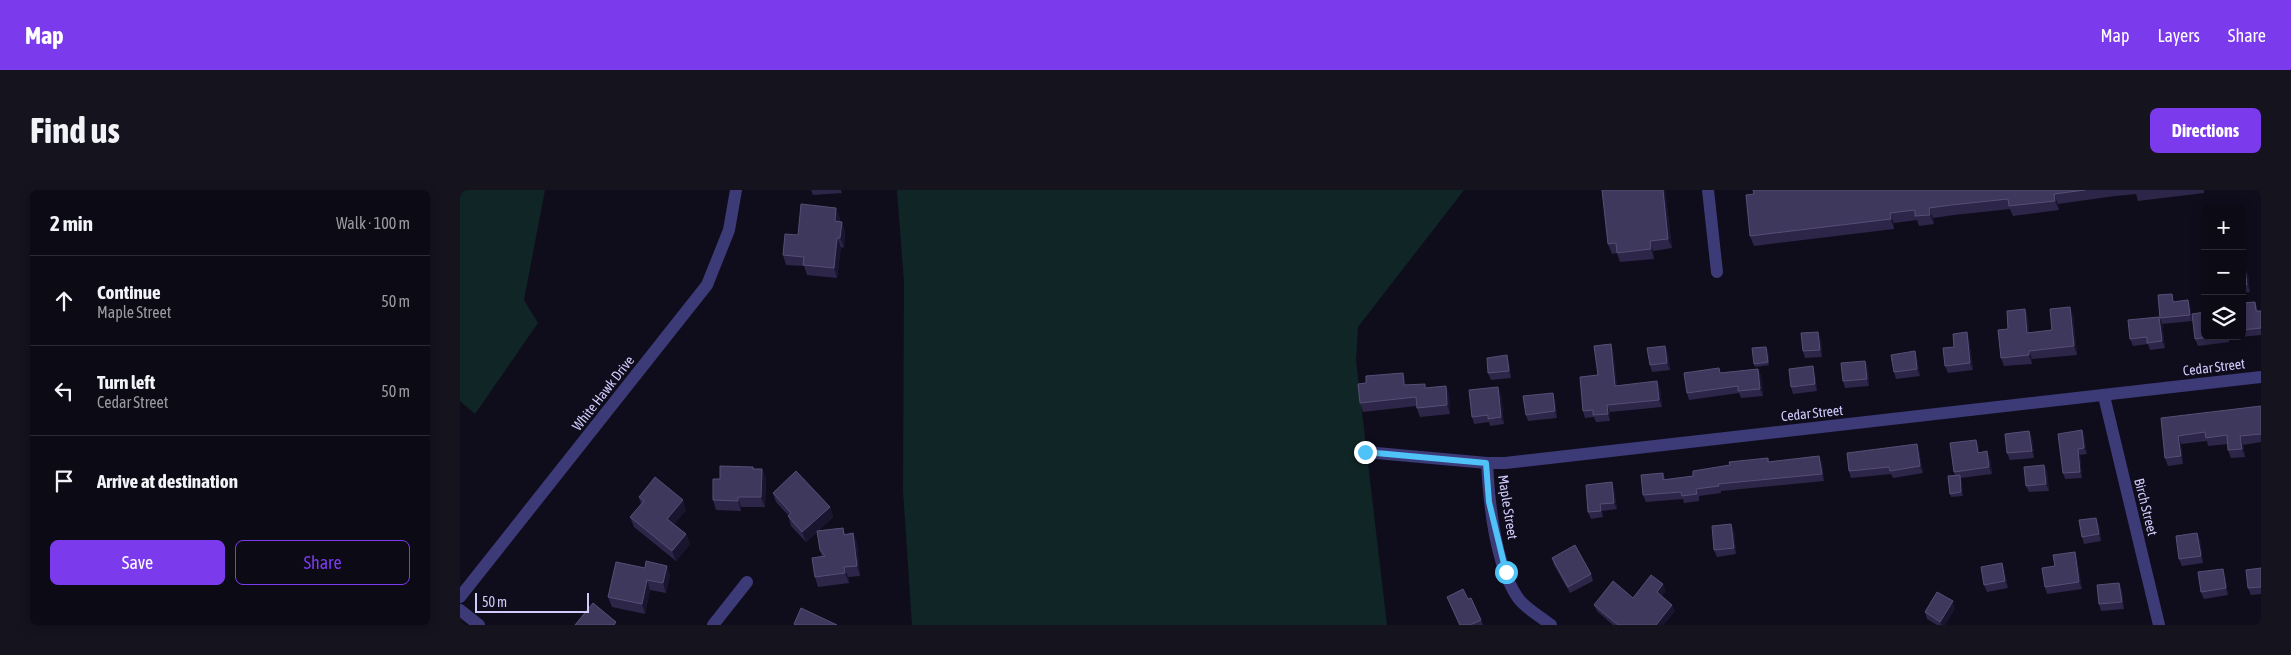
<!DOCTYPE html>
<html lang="en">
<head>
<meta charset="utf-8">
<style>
	body { margin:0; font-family:"Asap Condensed",sans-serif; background:#14131e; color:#f1f3f6 }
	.controls { position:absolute; right:15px; top:15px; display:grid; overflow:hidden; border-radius:8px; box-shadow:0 2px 12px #0003 }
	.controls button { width:45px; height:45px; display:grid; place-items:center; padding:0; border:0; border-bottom:1px solid #2b2b34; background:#0b0a15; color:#f1f3f6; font:25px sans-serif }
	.scale { position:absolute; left:15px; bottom:12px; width:114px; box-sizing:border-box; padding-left:5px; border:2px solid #d1cbfc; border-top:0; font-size:14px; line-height:18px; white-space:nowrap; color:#d1cbfc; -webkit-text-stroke:4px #0f0d1c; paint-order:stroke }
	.stop { position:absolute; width:15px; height:15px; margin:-11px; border:4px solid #4fc3f7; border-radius:50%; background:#fff }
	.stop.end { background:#4fc3f7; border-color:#fff; box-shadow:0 1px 5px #0008 }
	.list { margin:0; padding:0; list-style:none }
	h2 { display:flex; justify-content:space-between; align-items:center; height:65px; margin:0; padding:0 20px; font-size:21px }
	h2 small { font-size:16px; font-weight:400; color:#9a9aa0 }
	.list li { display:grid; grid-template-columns:32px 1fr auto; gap:15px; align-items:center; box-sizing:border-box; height:90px; padding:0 20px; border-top:1px solid #2b2b34 }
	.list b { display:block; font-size:19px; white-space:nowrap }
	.list p { margin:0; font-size:16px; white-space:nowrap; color:#9a9aa0 }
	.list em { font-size:16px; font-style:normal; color:#9a9aa0 }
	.actions { display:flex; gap:10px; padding:15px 20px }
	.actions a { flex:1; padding:11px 0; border:1px solid #7c3aed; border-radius:8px; text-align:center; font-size:18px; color:#7c3aed }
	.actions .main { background:#7c3aed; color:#fff }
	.icon { flex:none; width:28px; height:28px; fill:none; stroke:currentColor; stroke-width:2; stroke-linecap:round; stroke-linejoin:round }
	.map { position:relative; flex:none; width:1801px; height:435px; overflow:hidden; border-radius:8px }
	header { display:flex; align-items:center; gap:30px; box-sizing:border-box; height:70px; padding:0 25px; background:#7c3aed; color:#fff }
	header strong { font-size:24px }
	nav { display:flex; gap:28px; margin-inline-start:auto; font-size:18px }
	.intro { display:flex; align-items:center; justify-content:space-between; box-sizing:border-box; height:120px; padding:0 30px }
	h1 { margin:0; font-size:35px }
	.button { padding:12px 22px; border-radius:8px; background:#7c3aed; color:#fff; font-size:18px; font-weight:700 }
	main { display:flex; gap:30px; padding:0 30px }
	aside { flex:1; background:#0b0a15; border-radius:8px; box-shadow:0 2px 12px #0003 }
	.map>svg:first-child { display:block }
	.green { fill:#102525 }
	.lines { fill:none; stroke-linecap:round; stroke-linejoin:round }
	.minor { stroke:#3d3a78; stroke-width:12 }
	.wall { fill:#2d2649 }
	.shaded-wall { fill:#1a152f }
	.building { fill:#3f385d; stroke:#564f76 }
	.route { stroke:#4fc3f7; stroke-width:6 }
	.labels { text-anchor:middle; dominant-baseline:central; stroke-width:5; stroke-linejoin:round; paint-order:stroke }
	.street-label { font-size:14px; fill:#d1cbfc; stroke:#0f0d1c }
</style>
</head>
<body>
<header>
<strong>Map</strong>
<nav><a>Map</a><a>Layers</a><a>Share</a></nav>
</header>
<div class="intro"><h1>Find us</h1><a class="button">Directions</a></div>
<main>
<aside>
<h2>2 min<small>Walk · 100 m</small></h2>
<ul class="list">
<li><svg class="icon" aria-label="ahead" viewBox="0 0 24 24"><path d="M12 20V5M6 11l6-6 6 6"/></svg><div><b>Continue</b><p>Maple Street</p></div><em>50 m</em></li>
<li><svg class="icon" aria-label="left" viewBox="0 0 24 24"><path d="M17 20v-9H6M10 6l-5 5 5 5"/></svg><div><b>Turn left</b><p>Cedar Street</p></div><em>50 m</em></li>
<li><svg class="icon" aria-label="arrive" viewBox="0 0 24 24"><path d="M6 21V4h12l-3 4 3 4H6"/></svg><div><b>Arrive at destination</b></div></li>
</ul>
<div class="actions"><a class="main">Save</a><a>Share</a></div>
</aside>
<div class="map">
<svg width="1801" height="435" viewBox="0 0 1801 435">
	<rect width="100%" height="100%" fill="#0f0d1c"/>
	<g class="green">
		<path d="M 0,0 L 85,0 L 64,110 L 78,133 L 15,224 L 0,211 Z"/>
		<path d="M 437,0 L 1004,0 L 898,137 L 896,171 L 927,435 L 452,435 L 443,300 L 444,92 Z"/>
	</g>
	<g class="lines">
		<g class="minor">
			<path d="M 1248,0 L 1257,82"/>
			<path d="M 1644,206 L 1699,435"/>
			<path d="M 905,262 L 1027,273 L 1045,273 L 1801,187"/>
			<path d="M 1027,273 C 1029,312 1035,375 1058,408 C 1065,418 1081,427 1091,435"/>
			<path d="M 0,407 L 247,95 L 269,40 L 276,0"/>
			<path d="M 0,420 L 19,435"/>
			<path d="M 253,435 L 287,392"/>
		</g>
	</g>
	<g class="wall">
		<path d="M 351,0 L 381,0 L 382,3 L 353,5 Z"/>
		<path d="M 1205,0 L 1212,58 L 1193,61 L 1194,69 L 1160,72 L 1157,63 L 1152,64 L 1148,54 Z"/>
		<path d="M 1293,0 L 1744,0 L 1744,3 L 1678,11 L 1676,4 L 1655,6 L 1598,14 L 1599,20 L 1553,26 L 1550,19 L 1494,25 L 1473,28 L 1474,34 L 1459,36 L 1457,30 L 1434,33 L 1434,39 L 1294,56 L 1290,46 L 1294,4 Z"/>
		<path d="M 376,18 L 380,28 L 380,32 L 382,32 L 385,42 L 384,58 L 381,57 L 377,88 L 347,85 L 344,76 L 326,75 L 323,65 L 338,45 Z"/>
		<path d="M 1782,78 L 1785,78 L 1788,85 L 1790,102 L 1782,103 Z"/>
		<path d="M 1714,110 L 1714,112 L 1728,110 L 1730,116 L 1732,131 L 1702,134 L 1700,128 Z"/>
		<path d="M 1795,112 L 1798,121 L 1801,121 L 1801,145 L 1769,148 L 1769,152 L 1738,156 L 1735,149 L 1745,146 L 1782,146 L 1782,121 Z"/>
		<path d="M 1565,119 L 1568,128 L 1569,143 L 1592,140 L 1613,125 L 1617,165 L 1572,169 L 1572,174 L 1544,176 L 1541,168 L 1548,139 Z"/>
		<path d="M 1702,133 L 1705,158 L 1690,160 L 1688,154 L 1673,156 L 1670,149 Z"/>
		<path d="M 1361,149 L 1362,167 L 1345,168 L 1343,161 Z"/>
		<path d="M 1509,149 L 1513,180 L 1488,183 L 1485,176 L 1494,157 Z"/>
		<path d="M 1151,154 L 1153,161 L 1157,196 L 1200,198 L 1202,217 L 1150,222 L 1150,231 L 1136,232 L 1134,227 L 1125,228 L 1123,221 Z"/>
		<path d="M 1205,156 L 1208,163 L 1210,180 L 1192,182 L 1190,175 Z"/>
		<path d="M 1308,160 L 1309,175 L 1295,177 L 1294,174 Z"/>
		<path d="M 1455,161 L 1457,168 L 1460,186 L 1436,189 L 1434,182 Z"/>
		<path d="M 1405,171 L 1408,177 L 1409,196 L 1385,198 L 1383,191 Z"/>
		<path d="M 1049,172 L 1051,188 L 1031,190 L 1028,183 Z"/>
		<path d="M 1298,179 L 1301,186 L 1303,206 L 1281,208 L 1279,203 L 1229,210 L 1227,203 L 1261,183 Z"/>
		<path d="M 1355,183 L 1357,201 L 1333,204 L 1331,197 Z"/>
		<path d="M 946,192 L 946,195 L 966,198 L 986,196 L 989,205 L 990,224 L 960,227 L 956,216 L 903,222 L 900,213 Z"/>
		<path d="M 1041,204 L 1044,234 L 1030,236 L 1029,232 L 1014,234 L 1012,227 Z"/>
		<path d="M 1095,209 L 1097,228 L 1068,231 L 1066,225 Z"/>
		<path d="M 1801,216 L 1801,252 L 1783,255 L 1785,267 L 1771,268 L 1768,260 L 1768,254 L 1748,256 L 1747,251 L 1721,254 L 1723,274 L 1708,276 L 1705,268 L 1701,228 Z"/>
		<path d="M 1622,240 L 1624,246 L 1627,264 L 1620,265 L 1622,288 L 1605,289 L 1603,283 Z"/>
		<path d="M 1569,241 L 1572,248 L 1574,268 L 1550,270 L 1547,263 Z"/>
		<path d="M 1516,250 L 1519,257 L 1519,262 L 1530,268 L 1532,284 L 1501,288 L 1503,306 L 1491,307 L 1490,304 L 1495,285 L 1494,282 Z"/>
		<path d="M 1459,261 L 1463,283 L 1433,288 L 1431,284 L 1391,288 L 1389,281 Z"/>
		<path d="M 1359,266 L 1362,273 L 1364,291 L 1261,301 L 1261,303 L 1239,306 L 1239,311 L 1224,313 L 1223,309 L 1186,312 L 1183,305 L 1203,283 L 1205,289 L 1233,286 L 1270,275 L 1308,268 L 1309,272 Z"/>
		<path d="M 1584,275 L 1587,282 L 1589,301 L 1569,302 L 1566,296 Z"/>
		<path d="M 293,277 L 294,279 L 302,279 L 306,289 L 305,317 L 281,317 L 281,321 L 256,320 L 253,310 L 260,289 Z"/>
		<path d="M 1154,299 L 1157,319 L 1142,321 L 1143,327 L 1131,329 L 1128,322 Z"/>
		<path d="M 313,303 L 370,317 L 373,327 L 358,341 L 383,338 L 385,344 L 393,343 L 397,353 L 400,386 L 388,387 L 389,393 L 358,397 L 355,387 L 362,367 L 360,360 L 357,342 L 346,352 L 331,336 L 328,325 L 316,312 Z"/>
		<path d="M 179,307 L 226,320 L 214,334 L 226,344 L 230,354 L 216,371 L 174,337 L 170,327 L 181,314 Z"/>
		<path d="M 1271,334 L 1274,341 L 1276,364 L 1257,367 L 1254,360 Z"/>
		<path d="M 1639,334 L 1641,351 L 1624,354 L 1622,347 Z"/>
		<path d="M 1737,343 L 1740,350 L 1743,373 L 1722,376 L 1719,369 Z"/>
		<path d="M 1615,362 L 1617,369 L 1622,399 L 1587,404 L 1585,397 Z"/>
		<path d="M 1092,368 L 1131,384 L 1133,391 L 1110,403 L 1094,375 Z"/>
		<path d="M 1542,373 L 1544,379 L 1548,398 L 1527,402 L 1524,395 Z"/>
		<path d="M 185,378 L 210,385 L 206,403 L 190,400 L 185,424 L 152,417 L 148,407 Z"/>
		<path d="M 1801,378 L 1801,404 L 1791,405 L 1788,398 Z"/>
		<path d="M 1765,386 L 1768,405 L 1744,409 L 1741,402 Z"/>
		<path d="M 1659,393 L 1662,400 L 1664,419 L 1641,421 L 1639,414 Z"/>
		<path d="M 1206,401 L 1201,406 L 1215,421 L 1203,435 L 1153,435 L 1137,421 L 1134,415 Z"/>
		<path d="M 987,407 L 1008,409 L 1021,430 L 1023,435 L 999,435 Z"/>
		<path d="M 1495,418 L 1485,435 L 1477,435 L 1467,429 L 1465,422 Z"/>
	</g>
	<g class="shaded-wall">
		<path d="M 1203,0 L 1205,0 L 1212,58 L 1208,49 Z"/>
		<path d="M 1594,4 L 1598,14 L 1599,20 L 1595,11 Z"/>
		<path d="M 376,18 L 380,28 L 379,41 L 375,31 Z"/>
		<path d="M 1469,18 L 1473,28 L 1474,34 L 1470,25 Z"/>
		<path d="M 1430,23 L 1434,33 L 1434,39 L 1431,29 Z"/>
		<path d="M 382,32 L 385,42 L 384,58 L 380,48 Z"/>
		<path d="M 377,48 L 381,57 L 377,88 L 374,78 Z"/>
		<path d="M 1190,51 L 1193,61 L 1194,69 L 1191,59 Z"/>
		<path d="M 1785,78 L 1788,85 L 1790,102 L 1787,95 Z"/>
		<path d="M 1728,110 L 1730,116 L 1732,131 L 1730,125 Z"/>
		<path d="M 1610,117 L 1613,125 L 1617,165 L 1614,156 Z"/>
		<path d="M 1565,119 L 1568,128 L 1570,152 L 1567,143 Z"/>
		<path d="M 1699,127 L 1702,133 L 1705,158 L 1702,151 Z"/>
		<path d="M 1358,142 L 1361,149 L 1362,167 L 1360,160 Z"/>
		<path d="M 1507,142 L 1509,149 L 1513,180 L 1510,173 Z"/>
		<path d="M 1151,154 L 1153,161 L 1158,203 L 1155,196 Z"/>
		<path d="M 1205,156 L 1208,163 L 1210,180 L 1207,173 Z"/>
		<path d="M 1306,157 L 1308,160 L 1309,175 L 1308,172 Z"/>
		<path d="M 1455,161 L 1457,168 L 1460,186 L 1457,179 Z"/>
		<path d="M 1569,161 L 1572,169 L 1572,174 L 1569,165 Z"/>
		<path d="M 1047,165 L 1049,172 L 1051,188 L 1049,181 Z"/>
		<path d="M 1405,171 L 1408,177 L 1409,196 L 1407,189 Z"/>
		<path d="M 1353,176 L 1355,183 L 1357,201 L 1355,194 Z"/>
		<path d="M 1298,179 L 1301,186 L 1303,206 L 1300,199 Z"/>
		<path d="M 943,183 L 946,192 L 947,204 L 944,195 Z"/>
		<path d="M 1197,191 L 1200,198 L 1202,217 L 1199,210 Z"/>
		<path d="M 986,196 L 989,205 L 990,224 L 987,215 Z"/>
		<path d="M 1038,197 L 1041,204 L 1044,234 L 1041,227 Z"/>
		<path d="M 1093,203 L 1095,209 L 1097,228 L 1095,221 Z"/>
		<path d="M 1147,215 L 1150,222 L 1150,231 L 1148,224 Z"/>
		<path d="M 1622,240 L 1624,246 L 1627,264 L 1624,258 Z"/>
		<path d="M 1569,241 L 1572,248 L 1574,268 L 1572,261 Z"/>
		<path d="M 1718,246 L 1721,254 L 1723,274 L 1721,266 Z"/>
		<path d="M 1780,246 L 1783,255 L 1785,267 L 1782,259 Z"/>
		<path d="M 1516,250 L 1519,257 L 1520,269 L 1518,263 Z"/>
		<path d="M 1457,254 L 1459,261 L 1463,283 L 1460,276 Z"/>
		<path d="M 1618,259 L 1620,265 L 1622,288 L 1620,282 Z"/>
		<path d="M 1527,261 L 1530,268 L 1532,284 L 1529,277 Z"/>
		<path d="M 1359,266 L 1362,273 L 1364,291 L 1362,284 Z"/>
		<path d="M 1584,275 L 1587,282 L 1589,301 L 1586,294 Z"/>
		<path d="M 302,279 L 306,289 L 305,317 L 301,307 Z"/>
		<path d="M 1500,285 L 1501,288 L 1503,306 L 1501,302 Z"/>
		<path d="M 1152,292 L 1154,299 L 1157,319 L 1154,313 Z"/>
		<path d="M 278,307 L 281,317 L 281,321 L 278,311 Z"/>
		<path d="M 223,310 L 226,320 L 211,338 L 207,329 Z"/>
		<path d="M 1140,314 L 1142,321 L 1143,327 L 1141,321 Z"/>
		<path d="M 370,317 L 373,327 L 346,352 L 342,342 Z"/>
		<path d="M 1636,328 L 1639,334 L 1641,351 L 1639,344 Z"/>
		<path d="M 1271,334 L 1274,341 L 1276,364 L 1274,358 Z"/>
		<path d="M 393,343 L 397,353 L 400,386 L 397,376 Z"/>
		<path d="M 1737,343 L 1740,350 L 1743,373 L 1741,366 Z"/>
		<path d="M 226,344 L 230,354 L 216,371 L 212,361 Z"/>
		<path d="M 1615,362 L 1617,369 L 1622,399 L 1619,392 Z"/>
		<path d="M 1542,373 L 1544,379 L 1548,398 L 1545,391 Z"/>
		<path d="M 207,376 L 210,385 L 206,403 L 203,393 Z"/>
		<path d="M 384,377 L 388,387 L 389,393 L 385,383 Z"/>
		<path d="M 1763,379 L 1765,386 L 1768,405 L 1766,398 Z"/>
		<path d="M 187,390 L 190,400 L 185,424 L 182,414 Z"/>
		<path d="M 1659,393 L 1662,400 L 1664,419 L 1662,412 Z"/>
		<path d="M 1203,394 L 1206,401 L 1199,409 L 1197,402 Z"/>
		<path d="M 1493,411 L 1495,418 L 1485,435 L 1482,435 L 1480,432 Z"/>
		<path d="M 1212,415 L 1215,421 L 1203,435 L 1196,435 Z"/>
	</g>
	<g class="building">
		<path d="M 1142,0 L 1203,0 L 1208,49 L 1190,51 L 1191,59 L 1157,63 L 1156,53 L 1148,54 Z"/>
		<path d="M 1293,0 L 1625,0 L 1594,4 L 1595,11 L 1549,16 L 1548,9 L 1491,15 L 1469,18 L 1470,25 L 1455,26 L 1455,20 L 1430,23 L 1431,29 L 1290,46 L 1286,5 L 1294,4 Z"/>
		<path d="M 341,14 L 376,18 L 375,31 L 382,32 L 380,48 L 377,48 L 374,78 L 343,75 L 344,67 L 323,65 L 325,44 L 338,45 Z"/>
		<path d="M 1782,78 L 1785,78 L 1787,95 L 1782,96 Z"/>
		<path d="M 1712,104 L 1713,112 L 1728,110 L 1730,125 L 1700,128 L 1698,105 Z"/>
		<path d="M 1795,112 L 1796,121 L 1801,121 L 1801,138 L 1782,140 L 1782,121 L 1783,121 L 1782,113 Z"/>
		<path d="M 1610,117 L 1614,156 L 1569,161 L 1569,165 L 1541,168 L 1538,140 L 1548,139 L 1547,121 L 1565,119 L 1567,143 L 1592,140 L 1590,119 Z"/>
		<path d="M 1745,122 L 1745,146 L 1756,146 L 1735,149 L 1732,124 Z"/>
		<path d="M 1699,127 L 1702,151 L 1687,153 L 1687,147 L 1670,149 L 1668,130 Z"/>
		<path d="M 1358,142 L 1360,160 L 1343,161 L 1341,143 Z"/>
		<path d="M 1507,142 L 1510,173 L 1485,176 L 1483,158 L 1494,157 L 1493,144 Z"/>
		<path d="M 1151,154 L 1155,196 L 1197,191 L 1199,210 L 1147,215 L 1148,224 L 1133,225 L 1133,220 L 1123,221 L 1120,187 L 1138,185 L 1134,156 Z"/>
		<path d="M 1205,156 L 1207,173 L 1190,175 L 1187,158 Z"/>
		<path d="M 1306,157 L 1308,172 L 1294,174 L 1292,158 Z"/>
		<path d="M 1455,161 L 1457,179 L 1434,182 L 1431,165 Z"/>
		<path d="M 1047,165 L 1049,181 L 1028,183 L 1027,168 Z"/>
		<path d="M 1405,171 L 1407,189 L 1383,191 L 1381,173 Z"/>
		<path d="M 1353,176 L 1355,194 L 1331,197 L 1329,179 Z"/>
		<path d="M 1259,178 L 1260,183 L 1298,179 L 1300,199 L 1278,201 L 1278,196 L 1227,203 L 1224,183 Z"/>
		<path d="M 943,183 L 944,195 L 965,194 L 965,198 L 986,196 L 987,215 L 957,218 L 956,207 L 900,213 L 898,194 L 906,193 L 906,186 Z"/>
		<path d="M 1038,197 L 1041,227 L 1028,229 L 1028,225 L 1012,227 L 1009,200 Z"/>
		<path d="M 1093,203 L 1095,221 L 1066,225 L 1063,206 Z"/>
		<path d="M 1801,216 L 1801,244 L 1780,246 L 1782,259 L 1768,260 L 1767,245 L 1746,248 L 1745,242 L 1718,246 L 1721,266 L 1705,268 L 1701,228 Z"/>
		<path d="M 1622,240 L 1624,258 L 1618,259 L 1620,282 L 1603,283 L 1598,244 Z"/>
		<path d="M 1569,241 L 1572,261 L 1547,263 L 1545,244 Z"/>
		<path d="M 1516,250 L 1518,263 L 1527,261 L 1529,277 L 1494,282 L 1490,253 Z"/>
		<path d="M 1457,254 L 1460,276 L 1430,281 L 1429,277 L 1389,281 L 1387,263 Z"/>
		<path d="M 1359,266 L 1362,284 L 1258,294 L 1259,296 L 1236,299 L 1237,304 L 1222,306 L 1221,302 L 1183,305 L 1181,285 L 1203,283 L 1203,290 L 1233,286 L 1233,281 L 1270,275 L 1269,272 L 1308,268 L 1308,272 Z"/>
		<path d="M 1584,275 L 1586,294 L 1566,296 L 1564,277 Z"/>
		<path d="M 260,276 L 293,277 L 293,279 L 302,279 L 301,307 L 278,307 L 278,311 L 253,310 L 253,289 L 260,289 Z"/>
		<path d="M 336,281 L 370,317 L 342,342 L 328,326 L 331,323 L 313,303 Z"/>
		<path d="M 1500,285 L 1501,302 L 1490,304 L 1488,286 Z"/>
		<path d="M 195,287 L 223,310 L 207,329 L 226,344 L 212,361 L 170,327 L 184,311 L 179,307 Z"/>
		<path d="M 1152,292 L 1154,313 L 1140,314 L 1141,321 L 1128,322 L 1126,295 Z"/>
		<path d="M 1636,328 L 1639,344 L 1622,347 L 1619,330 Z"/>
		<path d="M 1271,334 L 1274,358 L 1254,360 L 1252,336 Z"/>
		<path d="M 383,338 L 384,345 L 393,343 L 397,376 L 384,377 L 385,383 L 355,387 L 352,368 L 365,366 L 360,360 L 357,341 Z"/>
		<path d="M 1737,343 L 1741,366 L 1719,369 L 1716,346 Z"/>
		<path d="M 1115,355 L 1131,384 L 1108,397 L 1092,368 Z"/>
		<path d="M 1615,362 L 1619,392 L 1585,397 L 1582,378 L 1595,376 L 1593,365 Z"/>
		<path d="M 186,371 L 207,376 L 203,393 L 187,390 L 182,414 L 148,407 L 156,372 L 185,378 Z"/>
		<path d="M 1542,373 L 1545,391 L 1524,395 L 1521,377 Z"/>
		<path d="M 1801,378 L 1801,397 L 1788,398 L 1786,380 Z"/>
		<path d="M 1763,379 L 1766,398 L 1741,402 L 1738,382 Z"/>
		<path d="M 1191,385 L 1203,394 L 1197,402 L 1212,415 L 1196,435 L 1158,435 L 1134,415 L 1153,391 L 1173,408 Z"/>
		<path d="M 1659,393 L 1662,412 L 1639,414 L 1637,395 Z"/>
		<path d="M 1003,399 L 1008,409 L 1011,408 L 1021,430 L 1010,435 L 1000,435 L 987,407 Z"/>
		<path d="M 1477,402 L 1493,411 L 1480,432 L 1465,422 Z"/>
		<path d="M 133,413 L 156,432 L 154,435 L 115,435 Z"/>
		<path d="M 341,418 L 377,435 L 335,435 L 334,434 Z"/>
	</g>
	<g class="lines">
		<path class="route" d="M 905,262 L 1026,273 L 1029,312 L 1046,382"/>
	</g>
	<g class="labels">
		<g class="street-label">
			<text transform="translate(1754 177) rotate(-7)">Cedar Street</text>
			<text transform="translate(143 203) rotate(-52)">White Hawk Drive</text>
			<text transform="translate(1352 223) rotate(-6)">Cedar Street</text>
			<text transform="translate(1048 317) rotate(81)">Maple Street</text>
			<text transform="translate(1686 317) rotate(76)">Birch Street</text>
		</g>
	</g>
</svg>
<div class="controls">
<button>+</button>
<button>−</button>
<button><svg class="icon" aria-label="layers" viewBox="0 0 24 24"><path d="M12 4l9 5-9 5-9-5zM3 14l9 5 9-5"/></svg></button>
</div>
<div class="scale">50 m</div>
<div class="stop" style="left:1046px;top:382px"></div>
<div class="stop end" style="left:905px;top:262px"></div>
</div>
</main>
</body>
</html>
